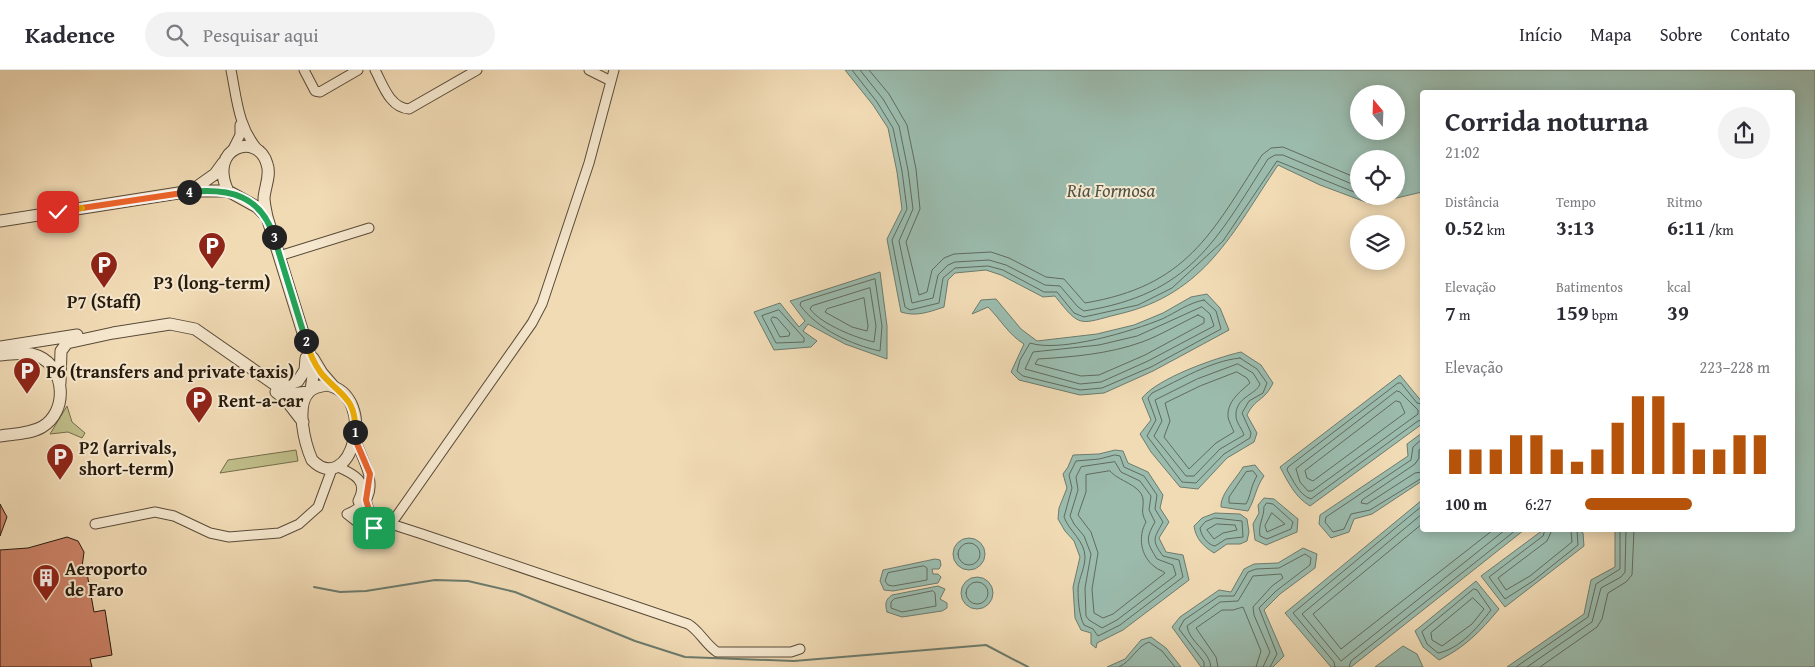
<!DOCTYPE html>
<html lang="pt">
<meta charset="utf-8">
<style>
:root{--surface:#fff;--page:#f2f2f3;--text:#2b2b33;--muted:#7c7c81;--line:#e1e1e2;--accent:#b45309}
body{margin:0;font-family:"Gentium Book Plus",serif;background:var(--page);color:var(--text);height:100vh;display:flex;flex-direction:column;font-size:19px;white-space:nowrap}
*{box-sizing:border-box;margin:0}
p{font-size:16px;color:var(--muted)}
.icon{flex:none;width:28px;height:28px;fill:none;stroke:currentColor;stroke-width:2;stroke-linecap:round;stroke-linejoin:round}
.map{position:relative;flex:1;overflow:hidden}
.panel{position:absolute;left:1420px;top:20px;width:375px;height:442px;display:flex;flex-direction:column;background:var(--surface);border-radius:5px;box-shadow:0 2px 12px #0003}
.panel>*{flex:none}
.needle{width:32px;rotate:341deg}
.buttons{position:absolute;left:1350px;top:15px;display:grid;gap:10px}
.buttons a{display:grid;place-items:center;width:55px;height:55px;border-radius:50%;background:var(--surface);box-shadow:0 2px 12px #0003;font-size:25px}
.pin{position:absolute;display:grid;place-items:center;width:42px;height:42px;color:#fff;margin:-21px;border-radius:10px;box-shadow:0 2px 8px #0006}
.km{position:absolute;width:25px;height:25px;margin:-12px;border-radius:50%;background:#222;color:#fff;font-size:14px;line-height:25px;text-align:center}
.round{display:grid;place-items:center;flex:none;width:52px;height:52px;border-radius:26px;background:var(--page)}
.headline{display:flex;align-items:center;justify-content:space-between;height:85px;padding:0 25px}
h1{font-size:28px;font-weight:700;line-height:38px}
.metrics{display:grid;grid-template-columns:repeat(3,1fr);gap:8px;height:85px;padding:5px 25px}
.metrics div{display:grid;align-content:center}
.metrics b{font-size:21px;font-weight:700}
.metrics small{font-size:14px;font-weight:400}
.metrics p{font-size:14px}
.chart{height:140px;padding:10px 25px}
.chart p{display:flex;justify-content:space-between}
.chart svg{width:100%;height:90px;margin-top:5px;stroke:var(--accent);stroke-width:6}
ul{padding:0 25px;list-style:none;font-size:16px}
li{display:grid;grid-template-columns:80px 60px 1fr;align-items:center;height:38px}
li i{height:12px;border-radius:6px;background:var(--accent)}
header{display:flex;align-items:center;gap:30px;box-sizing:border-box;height:70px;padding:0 25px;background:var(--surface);border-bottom:1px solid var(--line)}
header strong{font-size:24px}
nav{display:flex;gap:28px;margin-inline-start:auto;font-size:18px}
.search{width:350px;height:45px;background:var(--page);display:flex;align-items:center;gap:12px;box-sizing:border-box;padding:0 18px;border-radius:28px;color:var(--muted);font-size:19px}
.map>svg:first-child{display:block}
.green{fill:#c0be89;stroke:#736c4c}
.water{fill:#9bbbad;stroke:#6c7b6d;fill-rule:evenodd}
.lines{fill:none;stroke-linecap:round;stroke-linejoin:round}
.shore{stroke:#606b5e;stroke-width:1}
.stream{stroke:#6c7b6d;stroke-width:2}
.building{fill:#cd8369;stroke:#261b0e}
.minor-casing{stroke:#594b38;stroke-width:11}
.tertiary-casing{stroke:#594b38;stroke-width:13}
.minor{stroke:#f6e8cf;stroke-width:9}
.tertiary{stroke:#f6e8cf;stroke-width:11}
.split-1-casing{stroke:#fff;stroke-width:10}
.split-2-casing{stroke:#fff;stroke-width:10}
.split-3-casing{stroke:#fff;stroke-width:10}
.split-4-casing{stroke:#fff;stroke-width:10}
.split-5-casing{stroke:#fff;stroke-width:10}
.split-6-casing{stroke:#fff;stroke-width:10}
.split-1{stroke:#f0652b;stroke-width:6}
.split-2{stroke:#f5b400;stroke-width:6}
.split-3{stroke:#22a559;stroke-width:6}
.split-4{stroke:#22a559;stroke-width:6}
.split-5{stroke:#f0652b;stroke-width:6}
.split-6{stroke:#f5b400;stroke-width:6}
.labels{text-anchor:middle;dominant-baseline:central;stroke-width:4;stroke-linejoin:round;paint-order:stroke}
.poi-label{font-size:18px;font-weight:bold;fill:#261b0e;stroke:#f6e8cf;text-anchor:start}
.water-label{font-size:19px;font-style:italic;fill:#4f5346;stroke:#f6e8cf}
</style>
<header>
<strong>Kadence</strong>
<div class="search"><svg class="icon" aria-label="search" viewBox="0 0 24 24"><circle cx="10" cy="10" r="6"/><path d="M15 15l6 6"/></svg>Pesquisar aqui</div>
<nav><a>Início</a><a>Mapa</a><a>Sobre</a><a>Contato</a></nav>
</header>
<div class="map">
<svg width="1815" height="597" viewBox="0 0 1815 597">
<rect width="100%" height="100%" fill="#f1dbb5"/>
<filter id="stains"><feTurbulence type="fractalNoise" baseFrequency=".004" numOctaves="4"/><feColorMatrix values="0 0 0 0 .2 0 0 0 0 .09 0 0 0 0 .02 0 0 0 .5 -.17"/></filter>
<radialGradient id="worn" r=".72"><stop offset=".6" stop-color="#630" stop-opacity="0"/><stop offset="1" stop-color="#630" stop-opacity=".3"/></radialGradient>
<path class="green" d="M67,336L72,352L85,363L82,368L68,362L50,364Z
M296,380L298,391L220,403L228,390Z"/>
<path class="water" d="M845,0H1815V597H1507L1584,544L1591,510L1615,497V460H1792V22H1422V122L1371,134L1320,115L1278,95C1233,162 1205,224 1119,244C1079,254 1081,259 1055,226L1043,227L1001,205L986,200L955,203L948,210L944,237C929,242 916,247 901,242L887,169L902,139L897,102L888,58L873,35ZM1359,24H1396V61H1359ZM1359,89H1396V126H1359Z
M880,202L887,256V289L845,274L808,254L803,261L817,271L811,277L774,280L754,242L780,233L799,257L805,251L790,231Z
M1207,224L1220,238L1229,260L1153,301L1104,323L1080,325L1019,310L1011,302L1024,274C1009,265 1001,250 988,237L972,244L981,230L996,229L1021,259L1037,271L1097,264L1134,255L1163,243L1191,227Z
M1241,282L1261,295L1273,313C1264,332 1256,327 1247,345L1257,363L1254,372L1227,388L1198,419L1180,417L1151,382L1140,364L1151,350L1142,328C1158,308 1215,288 1241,282Z
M1400,305L1422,332V354L1310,436C1295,427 1288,412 1280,397Z
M1422,363V411L1372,444L1354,449L1349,462L1331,468L1319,454L1320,445L1408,386L1407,374Z
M1115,380L1123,381L1128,393L1148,402L1163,425L1160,438L1169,452L1159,468L1166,482L1183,485L1189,510L1123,560L1097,573L1096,578L1091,574V563L1081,560L1075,548L1073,517L1080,487L1074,471L1065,461L1058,449L1059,438L1067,418L1063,404L1068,397L1073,385L1099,384Z
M1255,395L1264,406C1256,417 1255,429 1248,441L1221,437C1220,424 1237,408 1243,397Z
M1264,428L1274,429L1298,449L1297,462L1266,475L1255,470L1253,454L1259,443L1258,435Z
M1422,430V460H1524L1351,597H1331L1285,543Z
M1215,443L1240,444L1247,449L1249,462L1247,471L1240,474H1227L1214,483C1203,476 1196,469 1194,456L1202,448Z
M1543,460H1579L1583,463L1584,476L1505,537L1481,506Z
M953 484a16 16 0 1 1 32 0a16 16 0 1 1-32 0Z
M1303,478L1317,484L1315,498L1280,524L1264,540L1284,586L1273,597H1201L1172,557L1180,547L1219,520L1231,522L1244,499L1254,494L1278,493Z
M935,489L940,490L941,495L939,499H932L933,504H938L941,507L938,513L893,521L884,520L880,511L883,500Z
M961 523a16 16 0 1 1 32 0a16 16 0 1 1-32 0Z
M1476,511L1499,539C1481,561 1464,578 1439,590L1423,577L1415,561Z
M938,516L945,519L940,529L947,533V538L942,541L902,547L887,542C885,534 885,530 892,525Z
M1151,567L1166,578L1181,597H1107L1125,589L1141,570Z
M1403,576L1417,584L1423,597H1375Z"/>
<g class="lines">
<path class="shore" d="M852,0L877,32L893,58L902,101L907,139L892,170L905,237L910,240L939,233L943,208L955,198L988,196L1003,200L1044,222H1057L1074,243L1084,247L1138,235L1172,218L1223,171L1277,91L1359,124
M860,0L883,29L899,56L908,100L913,139L899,171L912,233L933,228L938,205L948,195L955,192L989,190L1006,195L1045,215L1060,216L1078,237L1084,241C1190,224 1215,172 1268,89L1275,85H1283L1359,117
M869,0L889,24L907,55L916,99L920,139L906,172L919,225L927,222L932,200L944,188L954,184L991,182L1009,188L1046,207L1064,209L1085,233C1187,216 1211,164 1262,85L1271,78L1283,77L1359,109
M875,209L882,256L880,281C852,275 817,259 800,235L801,232Z
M870,218L876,256L874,272C856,268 821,254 810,239L812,236Z
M864,228L868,256L867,261L852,257L825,242L827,239Z
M1204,230L1216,241L1221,259L1151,297L1102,318L1080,320L1023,306L1017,301L1020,290L1030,273C1060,283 1133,261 1162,249C1177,242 1188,233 1204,230Z
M1202,237L1210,244L1214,256L1148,291L1101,312L1080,314L1025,299L1033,282L1099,275L1137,266Z
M779,240L804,268V272L776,273L762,246Z
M1198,245L1204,248V253L1145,285L1099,305L1081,306L1035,294L1038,289C1072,287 1109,284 1142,272C1161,265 1179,254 1198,245Z
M773,247L777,248L790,263L789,266L780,267L771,250Z
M1240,288L1257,299L1267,313L1263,323L1249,331L1242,343L1251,363L1250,368L1224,384L1196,413L1182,412L1147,366L1156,350L1148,328L1152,323C1180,310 1210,291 1240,288Z
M1238,294L1253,303L1260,314C1256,325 1235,327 1236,346C1236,352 1242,359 1244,365L1220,379L1194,406H1186L1154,366L1162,351L1155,330L1197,309Z
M1237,302L1247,308L1250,313C1240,322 1227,331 1228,347C1229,352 1232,357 1234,362L1216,373L1189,399L1164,367L1170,351L1165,333L1200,316Z
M1397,321L1400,322L1418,340V344L1312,421H1308L1300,412L1296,399Z
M1396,331L1400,332L1405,343L1313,411L1307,408L1305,401Z
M1422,334L1417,333L1401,313H1398L1288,397L1287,400C1293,410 1299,425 1311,429L1418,351L1422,350
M1422,369L1413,377L1411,390L1326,447L1325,452L1333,462L1344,459L1351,444L1370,440L1422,408
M1422,377L1419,380V388L1415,394L1362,430L1361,433L1367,434L1415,403L1422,402
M1115,385L1120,386L1124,397L1144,406L1157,425L1155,439L1163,452C1154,468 1151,470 1163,486L1179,490L1183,507L1120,555L1098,566L1093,559L1084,555C1079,546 1078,529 1078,518C1079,508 1085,498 1085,487C1085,471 1069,461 1064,447L1072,418L1069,405L1076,391L1099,389Z
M1115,392L1121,402L1140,411L1151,426L1149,440L1155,452C1145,469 1147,473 1157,489L1173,495L1176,505L1117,550L1102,558L1089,550L1086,546L1085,518L1091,484L1084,466L1074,454L1070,446L1078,420L1076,407L1081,397Z
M1110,401C1118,411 1141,415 1143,429C1144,439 1140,441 1146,452C1138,466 1140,486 1155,497C1158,500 1162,500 1165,503L1113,544L1103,548L1094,543L1092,519L1098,483L1091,462L1078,445L1086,422V405Z
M1253,401L1257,406C1251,415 1251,425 1246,434L1229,433V427L1246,402Z
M1267,433L1273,434L1293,452L1291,459L1267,469L1260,466C1258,454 1264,448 1264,437Z
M1272,443L1285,454L1267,462L1265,456Z
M1422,444L1302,544L1341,591L1505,460
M1215,448L1242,451L1243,467L1226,469L1215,476C1208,475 1201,466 1200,458L1205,452Z
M1217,454L1235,455L1237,460L1223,463L1214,469L1207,460Z
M1422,454L1313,544L1341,579L1493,460
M1545,460L1543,466L1489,507L1505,529L1533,511L1578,475L1577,460
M1552,460L1547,471L1498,508L1506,520L1530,506L1572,472L1571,460
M958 484a11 11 0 1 1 22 0a11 11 0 1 1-22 0Z
M924,496L927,498V510L893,516L888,515L885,511L888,503Z
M966 523a11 11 0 1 1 22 0a11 11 0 1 1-22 0Z
M1474,519L1477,520L1491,540C1478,557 1460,579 1438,583L1427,574L1422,562Z
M933,521L935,523L936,536L902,542L891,538V532L894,529Z
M1473,528L1484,539L1472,554L1442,576L1432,570L1431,563Z
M1119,597C1132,591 1137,576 1149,572L1162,581L1175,597
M1204,597V592L1179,559L1184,550L1219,526H1234L1248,502L1256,499L1279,498L1305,484L1311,488L1310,495L1276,521L1259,538L1277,584L1270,597
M1211,597C1210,581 1189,572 1187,556L1220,532L1238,531L1253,506L1281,504L1283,508L1272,516L1253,537L1254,545L1270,582L1263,597
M1218,597L1216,587L1196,558L1222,540H1233L1243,537L1261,581L1256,597
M1335,597L1334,592L1293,543L1422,436
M1349,597L1351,591L1516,460
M1516,597L1588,547L1596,514L1620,499V460
M1527,597L1592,552L1601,518L1621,507L1625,502L1626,460
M1540,597L1597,557L1602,549L1608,523L1626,512L1632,505L1634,460"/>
<path class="stream" d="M314,517L340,522L366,521L435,510L468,511L515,522L635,571L685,587L794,591L986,575L1028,597"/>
</g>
<path class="building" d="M0,434L7,447L0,466Z
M67,467L78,471L84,482L82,497L87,503L94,542L105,540L112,585L90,589L92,597H0V480L28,478Z"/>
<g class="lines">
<defs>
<path id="minor" d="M231,0C237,30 238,57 259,81
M304,0L315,21L320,22L358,0
M375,0C383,15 390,38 409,39L477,0
M589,0L611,11
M233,79L240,65V55
M279,186L369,158
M355,369C365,396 387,428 347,444L366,459L381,453
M338,397C354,404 369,411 358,431L362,442L370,452L391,454L422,464L688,554C699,560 705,574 717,582H791L800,579
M366,430L369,440L381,453
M95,454L155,442L174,446L210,463L229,467L279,463L299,454L318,437L332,399
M391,454L532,253L542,234L589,93L614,0"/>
<path id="tertiary" d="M191,121L215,104L223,93
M267,147L257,137L228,121C207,77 258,61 267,94C271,105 265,116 264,128C264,134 266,141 267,147L309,282L313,306L311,320
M0,151L191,121H228
M0,277L77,265
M0,285C12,284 27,281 38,286C66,298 68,342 42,357C30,364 13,364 0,366
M313,288L322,303L334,317
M273,312L286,315L298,311L305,300L306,288
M60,313L61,281L67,273L113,263L170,254L195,259L284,321L290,324L309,322
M327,315C380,326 350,429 312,390C305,374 295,336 309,322C313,317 321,316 327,315Z
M276,322L286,330L303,352"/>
</defs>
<use href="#minor" class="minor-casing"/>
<use href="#tertiary" class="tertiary-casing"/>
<use href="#minor" class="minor"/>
<use href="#tertiary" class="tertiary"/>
</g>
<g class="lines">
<defs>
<path id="split-1" d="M355,362V369L370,404L366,430L369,440L381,453L374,458"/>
<path id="split-2" d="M306,271C309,282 314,293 321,303C339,325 357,327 355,362"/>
<path id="split-3" d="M274,167L306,271"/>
<path id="split-4" d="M189,122C229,118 261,125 274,167"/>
<path id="split-5" d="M82,138L189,122"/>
<path id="split-6" d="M58,142L82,138"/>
</defs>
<use href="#split-1" class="split-1-casing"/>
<use href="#split-2" class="split-2-casing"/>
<use href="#split-3" class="split-3-casing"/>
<use href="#split-4" class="split-4-casing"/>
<use href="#split-5" class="split-5-casing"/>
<use href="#split-6" class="split-6-casing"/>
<use href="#split-1" class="split-1"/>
<use href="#split-2" class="split-2"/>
<use href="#split-3" class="split-3"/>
<use href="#split-4" class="split-4"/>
<use href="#split-5" class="split-5"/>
<use href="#split-6" class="split-6"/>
</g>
<defs>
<symbol id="parking-pin" viewBox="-11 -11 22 30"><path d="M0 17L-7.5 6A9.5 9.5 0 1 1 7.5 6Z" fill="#8f2418" stroke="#f6e8cf"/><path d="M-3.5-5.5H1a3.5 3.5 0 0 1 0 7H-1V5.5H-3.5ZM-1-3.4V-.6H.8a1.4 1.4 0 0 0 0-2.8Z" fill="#fff"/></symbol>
<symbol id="building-pin" viewBox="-11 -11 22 30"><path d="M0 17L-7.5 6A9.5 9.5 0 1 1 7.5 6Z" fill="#8f2418" stroke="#f6e8cf"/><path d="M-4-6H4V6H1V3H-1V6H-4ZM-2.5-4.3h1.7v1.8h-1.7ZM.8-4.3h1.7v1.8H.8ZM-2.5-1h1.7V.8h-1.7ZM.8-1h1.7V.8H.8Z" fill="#fff"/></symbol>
</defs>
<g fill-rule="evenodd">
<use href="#parking-pin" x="196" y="160" width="32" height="43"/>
<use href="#parking-pin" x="88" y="179" width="32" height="43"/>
<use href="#parking-pin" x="11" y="285" width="32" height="43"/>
<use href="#parking-pin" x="183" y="314" width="32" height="43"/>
<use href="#parking-pin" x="44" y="371" width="32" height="43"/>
<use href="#building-pin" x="30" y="492" width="32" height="43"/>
</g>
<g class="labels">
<g class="poi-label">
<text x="212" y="212" text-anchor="middle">P3 (long-term)</text>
<text x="104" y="231" text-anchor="middle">P7 (Staff)</text>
<text x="46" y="301">P6 (transfers and private taxis)</text>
<text x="218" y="330">Rent-a-car</text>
<text x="79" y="377">P2 (arrivals,<tspan x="79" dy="21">short-term)</tspan></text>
<text x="65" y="498">Aeroporto<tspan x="65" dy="21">de Faro</tspan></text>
</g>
<g class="water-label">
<text x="1111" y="120">Ria Formosa</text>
</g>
</g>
<rect width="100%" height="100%" filter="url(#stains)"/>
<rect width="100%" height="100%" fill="url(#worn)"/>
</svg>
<div class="buttons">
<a><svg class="needle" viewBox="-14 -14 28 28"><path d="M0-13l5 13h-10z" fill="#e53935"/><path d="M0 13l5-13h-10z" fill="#7c7c81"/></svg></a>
<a><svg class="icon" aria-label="locate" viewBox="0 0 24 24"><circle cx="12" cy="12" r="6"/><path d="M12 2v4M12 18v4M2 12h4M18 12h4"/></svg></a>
<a><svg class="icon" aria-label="layers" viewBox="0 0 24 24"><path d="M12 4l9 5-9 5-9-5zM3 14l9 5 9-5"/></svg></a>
</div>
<div class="pin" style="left:374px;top:458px;background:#1e9e55"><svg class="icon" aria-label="arrive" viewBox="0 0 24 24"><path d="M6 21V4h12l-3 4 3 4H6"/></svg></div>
<div class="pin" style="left:58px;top:142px;background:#d93025"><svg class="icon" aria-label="check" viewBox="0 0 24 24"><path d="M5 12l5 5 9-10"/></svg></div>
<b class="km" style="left:355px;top:362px">1</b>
<b class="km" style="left:306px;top:271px">2</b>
<b class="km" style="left:274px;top:167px">3</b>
<b class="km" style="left:189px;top:122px">4</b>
<section class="panel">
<div class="headline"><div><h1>Corrida noturna</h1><p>21:02</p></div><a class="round"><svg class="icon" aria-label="share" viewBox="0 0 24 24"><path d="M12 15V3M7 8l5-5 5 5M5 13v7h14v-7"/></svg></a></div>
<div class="metrics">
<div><p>Distância</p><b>0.52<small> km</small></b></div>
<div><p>Tempo</p><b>3:13</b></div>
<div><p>Ritmo</p><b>6:11<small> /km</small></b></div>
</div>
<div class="metrics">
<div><p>Elevação</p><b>7<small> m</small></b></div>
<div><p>Batimentos</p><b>159<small> bpm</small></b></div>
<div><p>kcal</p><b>39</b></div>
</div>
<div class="chart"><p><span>Elevação</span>223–228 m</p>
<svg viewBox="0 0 160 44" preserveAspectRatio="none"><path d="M5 44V32M15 44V32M25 44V32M35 44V25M45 44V25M55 44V32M65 44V38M75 44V32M85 44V19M95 44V6M105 44V6M115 44V19M125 44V32M135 44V32M145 44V25M155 44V25"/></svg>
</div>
<ul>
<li><b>100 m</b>6:27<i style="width:58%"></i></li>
</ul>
</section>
</div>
